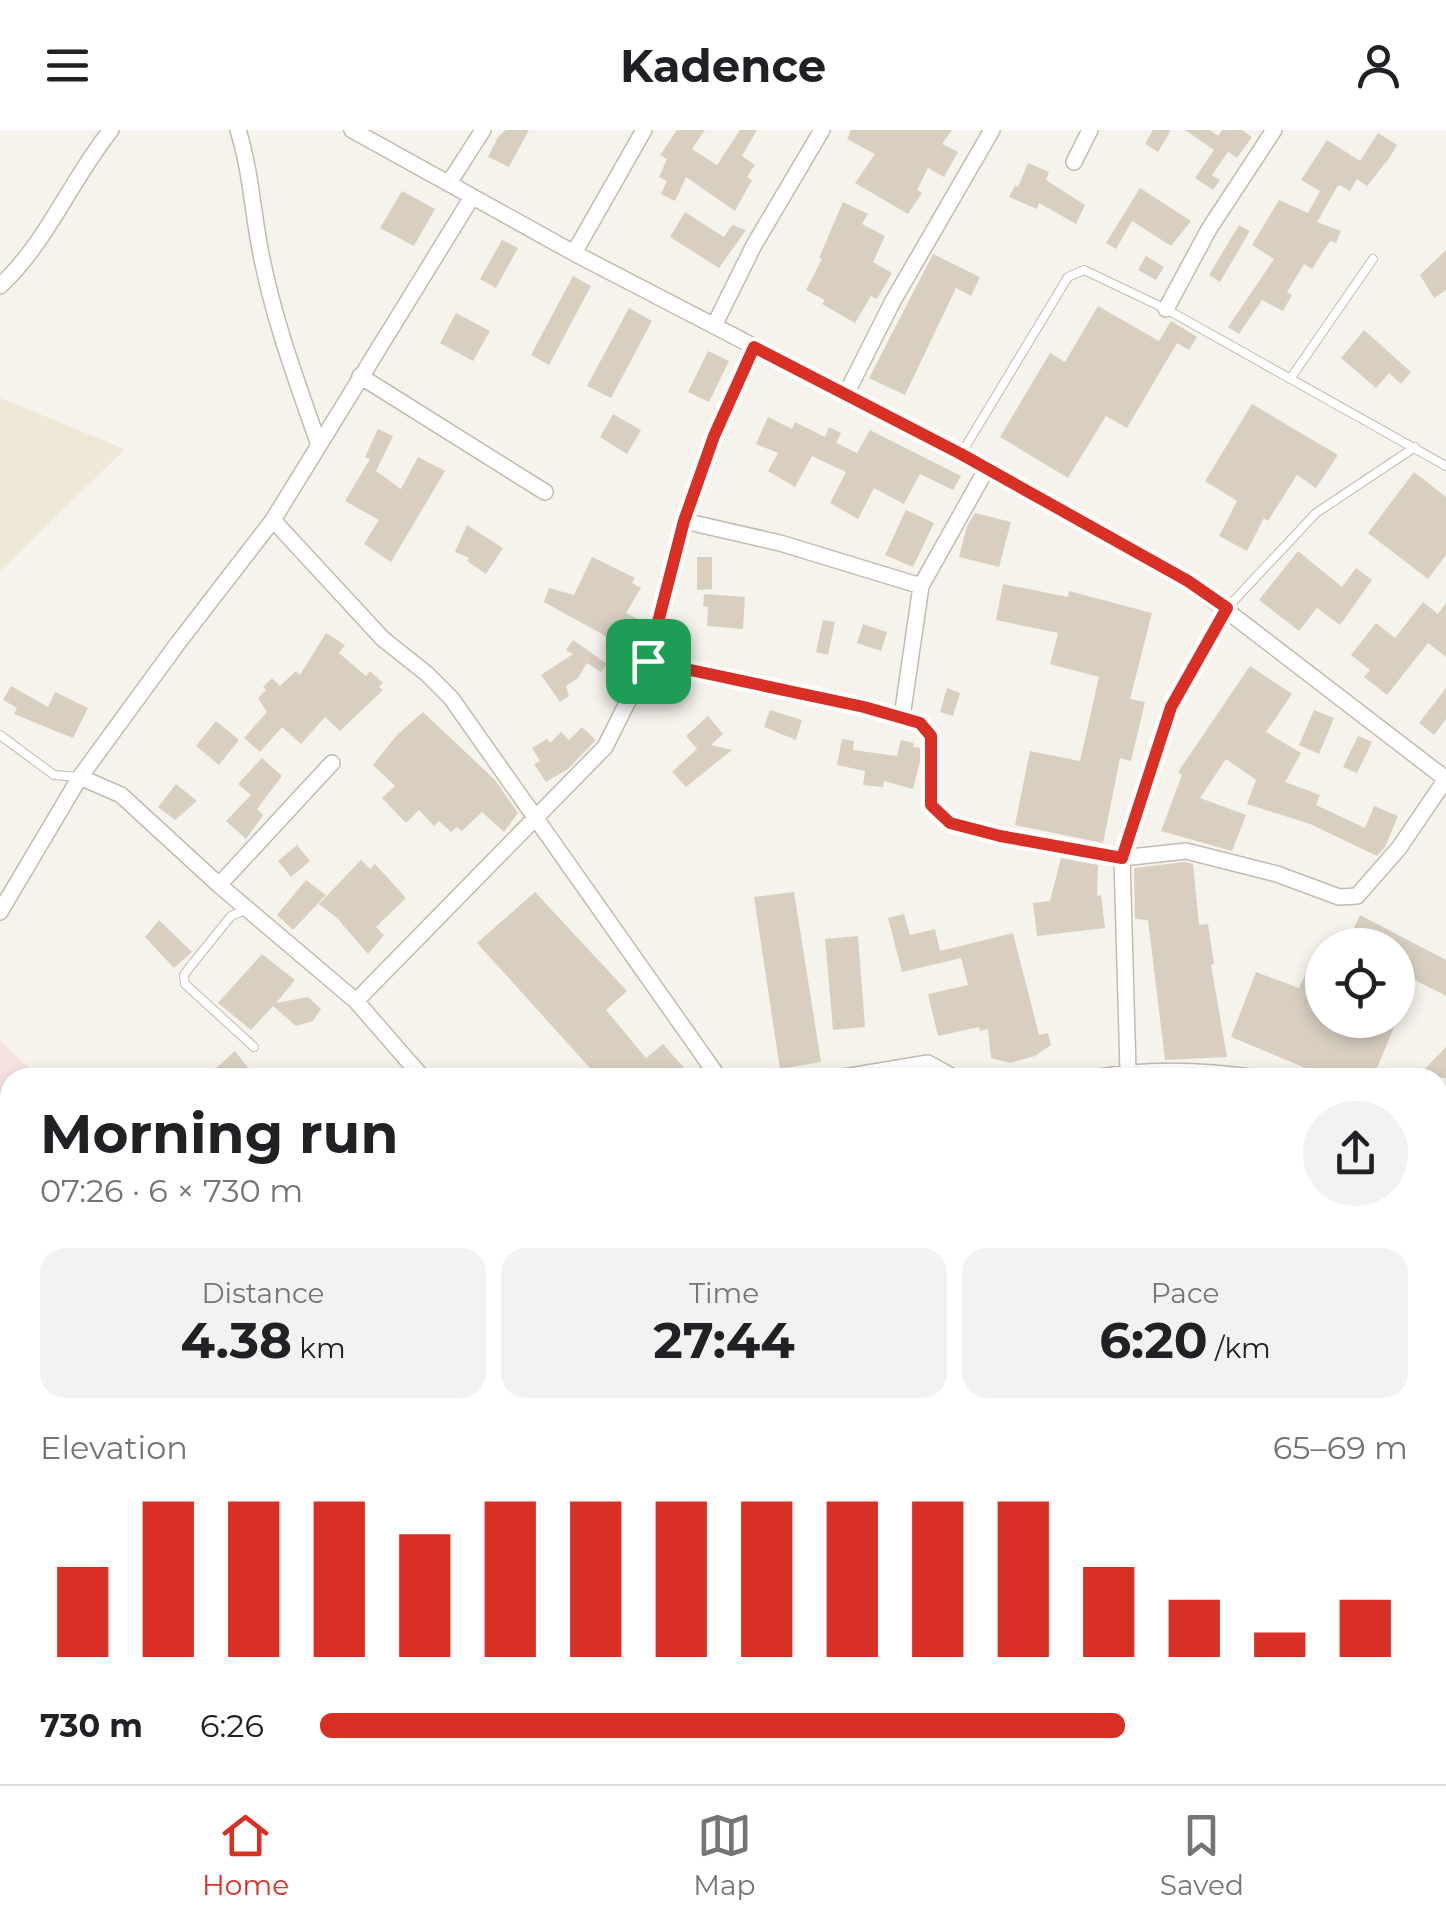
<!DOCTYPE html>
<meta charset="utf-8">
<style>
:root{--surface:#fff;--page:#f2f2f2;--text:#202124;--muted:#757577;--line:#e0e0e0;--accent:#d93025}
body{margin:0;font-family:Montserrat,sans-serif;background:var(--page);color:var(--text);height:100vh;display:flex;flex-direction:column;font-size:38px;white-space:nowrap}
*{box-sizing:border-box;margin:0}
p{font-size:32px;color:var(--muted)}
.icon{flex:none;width:55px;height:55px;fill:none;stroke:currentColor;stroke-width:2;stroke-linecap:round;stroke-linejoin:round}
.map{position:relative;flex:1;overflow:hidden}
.sheet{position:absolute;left:0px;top:938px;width:1448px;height:718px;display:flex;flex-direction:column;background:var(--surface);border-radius:30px 30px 0 0;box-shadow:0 5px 15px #0003}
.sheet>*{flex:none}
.buttons{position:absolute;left:1305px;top:798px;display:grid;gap:20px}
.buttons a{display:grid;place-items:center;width:110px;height:110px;border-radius:50%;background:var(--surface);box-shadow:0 5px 15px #0003;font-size:50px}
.pin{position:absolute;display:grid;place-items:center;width:85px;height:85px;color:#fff;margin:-42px;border-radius:20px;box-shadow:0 5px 15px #0006}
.round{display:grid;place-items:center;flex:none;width:105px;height:105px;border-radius:52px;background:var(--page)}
.head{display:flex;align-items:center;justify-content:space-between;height:170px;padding:0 40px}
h1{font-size:55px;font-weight:700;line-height:75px}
.stats{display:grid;grid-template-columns:repeat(3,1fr);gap:15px;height:170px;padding:10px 40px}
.stats div{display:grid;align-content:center;border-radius:25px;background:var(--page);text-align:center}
.stats b{font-size:50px;font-weight:700}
.stats small{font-size:28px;font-weight:400}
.stats p{font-size:28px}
.chart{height:280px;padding:20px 40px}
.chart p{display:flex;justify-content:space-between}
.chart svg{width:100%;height:180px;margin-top:10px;stroke:var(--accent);stroke-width:6}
ul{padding:0 40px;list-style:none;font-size:32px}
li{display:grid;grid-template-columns:160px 120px 1fr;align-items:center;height:75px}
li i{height:25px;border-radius:12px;background:var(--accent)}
header{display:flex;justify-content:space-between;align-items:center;height:130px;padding:0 40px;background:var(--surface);font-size:45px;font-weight:700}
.menu{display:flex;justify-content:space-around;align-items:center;height:140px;border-top:2px solid var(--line);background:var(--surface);font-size:28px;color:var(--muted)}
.menu a{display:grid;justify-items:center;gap:5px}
.menu .current{color:var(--accent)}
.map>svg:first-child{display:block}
.education{fill:#efe8d6}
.medical{fill:#f6e3e0}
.grass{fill:url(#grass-dots)}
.building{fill:#d8cfc1}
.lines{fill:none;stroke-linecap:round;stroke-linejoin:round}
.service-casing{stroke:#c2bbae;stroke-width:10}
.minor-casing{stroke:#c2bbae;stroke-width:18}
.tertiary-casing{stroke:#c2bbae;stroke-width:22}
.service{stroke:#fff;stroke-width:8}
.minor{stroke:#fff;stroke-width:15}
.tertiary{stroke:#fff;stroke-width:20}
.route-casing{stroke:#fff;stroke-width:20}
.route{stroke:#d93025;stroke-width:12}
</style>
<header><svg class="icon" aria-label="menu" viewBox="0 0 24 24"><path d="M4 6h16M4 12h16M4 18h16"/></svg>Kadence<svg class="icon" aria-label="person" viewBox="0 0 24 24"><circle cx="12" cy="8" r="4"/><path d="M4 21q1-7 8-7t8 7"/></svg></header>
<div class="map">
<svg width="1446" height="1654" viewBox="0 0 1446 1654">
<defs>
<pattern id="grass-dots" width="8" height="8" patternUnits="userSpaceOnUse" patternTransform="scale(2.5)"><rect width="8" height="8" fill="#d2eab5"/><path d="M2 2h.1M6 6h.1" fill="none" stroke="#b6ca9c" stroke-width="1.8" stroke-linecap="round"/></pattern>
</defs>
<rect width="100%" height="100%" fill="#f6f3ec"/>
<path class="education" d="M0,268L125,319L0,441Z"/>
<path class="medical" d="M0,911L39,947L10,948V1645H153L147,1654H0Z"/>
<path class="grass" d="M1438,1070L1446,1075V1145L1438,1157Z"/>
<path class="building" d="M506,0H529L509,37L488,27L498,7Z
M677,0H705L692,19L717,35L740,0H757L742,26L755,35L747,47L752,50L735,81L686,47L675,71L661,64L667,51L659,47L667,29L660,25Z
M851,0H952L942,14L958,22L944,47L928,38L917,60L922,63L908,84L855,53L875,24L847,9Z
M1153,0H1171L1158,22L1145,14Z
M1185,0H1210L1218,6L1222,0H1242L1252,7L1237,28L1228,22L1212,45L1220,50L1213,60L1195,48L1214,20Z
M1378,3L1397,15L1390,27L1367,56L1357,49L1350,61L1340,55L1337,57L1317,92L1341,101L1336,113L1330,111L1312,139L1304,134L1287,162L1292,165L1283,181L1262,170L1239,204L1228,197L1274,129L1252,115L1279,70L1308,83L1320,61L1301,50L1327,10L1360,31Z
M1028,33L1049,42L1046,50L1085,75L1076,94L1039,73L1037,79L1009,67L1015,55L1018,57Z
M1140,58L1191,91L1171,116L1132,91L1116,119L1106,113Z
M402,61L435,79L414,116L380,98Z
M843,72L868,84L862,94L885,106L873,132L892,143L877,169L871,166L855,193L822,174L825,170L806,160L822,129L819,128Z
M685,82L724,107L732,95L746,100L719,138L670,107Z
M1239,95L1250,101L1220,152L1209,145Z
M502,110L518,118L496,158L480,149Z
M1446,120V160L1434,168L1420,145Z
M933,124L980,147L971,166L956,158L905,265L869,248Z
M1146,126L1164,137L1156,150L1138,140Z
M573,146L591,156L549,235L531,225Z
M1098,176L1159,211L1171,191L1197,207L1189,220L1177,213L1127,298L1106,286L1068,348L1000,307L1050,223L1065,232Z
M629,178L652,191L611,268L587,256Z
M456,183L490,201L473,231L440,213Z
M1364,200L1411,242L1401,254L1389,243L1376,258L1341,228Z
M708,221L729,231L709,272L688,262Z
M1252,274L1338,325L1316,358L1297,345L1268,391L1264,388L1247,421L1219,406L1237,371L1205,351Z
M613,284L641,300L627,324L600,307Z
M768,287L792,299L795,292L825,307L829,297L841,303L836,313L857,323L870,300L961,346L953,360L920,344L904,374L874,358L858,389L830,373L846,342L812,326L795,357L768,341L778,323L756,314Z
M378,299L393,306L376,341L401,359L418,327L445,341L391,432L364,414L379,390L345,371L370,329L365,327Z
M1414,342L1446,367V425L1428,449L1368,403Z
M906,380L934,393L913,437L885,425Z
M975,383L1011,392L999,437L959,427L967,396Z
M467,395L503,418L486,444L467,431L469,428L455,422Z
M1298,421L1342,457L1356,438L1372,450L1340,495L1317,478L1299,501L1259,470Z
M592,427L635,448L632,453L641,458L626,483L646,493L636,523L544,472L549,458L574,465Z
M697,427H712V459L697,460Z
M1003,454L1068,467L1069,461L1152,483L1130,569L1145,572L1131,631L1120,628L1103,713L1015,695L1030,621L1080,631L1099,547L1050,534L1058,503L996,490Z
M704,464L745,467L743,499L707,496L708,477L703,476Z
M1423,472L1438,484L1446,473V527L1428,513L1387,565L1364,547L1370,540L1351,525L1376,493L1395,508Z
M823,490L835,492L828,525L816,522Z
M863,494L887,502L881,521L857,513Z
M326,503L345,515L339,523L366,546L370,541L383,553L379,557L383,560L340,601L325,587L301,614L282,597L260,622L244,608L267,582L258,568L266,560L263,557L272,548L280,556L296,541L300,545Z
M573,510L607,534L601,542L587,533L578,548L566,556L569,566L560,572L541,545L573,524L566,520Z
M1250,536L1292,564L1266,602L1301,623L1285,652L1320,665L1316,675L1365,698L1374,676L1398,686L1385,717L1377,726L1310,694L1247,674L1256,650L1226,629L1200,668L1246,685L1232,721L1161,701L1182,645L1178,642Z
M11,556L48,577L55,562L88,578L73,608L14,584L17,578L3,570Z
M947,558L960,563L953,586L940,582Z
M1446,558V589L1434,605L1419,593Z
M770,580L802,590L796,610L764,597Z
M1314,580L1334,588L1319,624L1299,615Z
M423,582L495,650L518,683L504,702L482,682L462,701L457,697L451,702L439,691L434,696L419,680L406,693L382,668L395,656L373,635L397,605Z
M708,586L723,604L711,615L732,620L686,657L672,642L697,619L686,606Z
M216,591L239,610L219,635L196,616Z
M582,597L596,610L568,639L546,652L534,634L540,631L532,618L547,609L550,613L561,602L569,610Z
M1358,606L1372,612L1357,643L1343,637Z
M842,609L854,611L853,620L897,626L901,610L914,613L913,617L920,618V631L913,659L884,651L883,657L863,655L865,641L837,635Z
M262,628L282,646L257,679L263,685L246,709L226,691L251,665L238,654Z
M176,654L197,671L175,690L158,677Z
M297,715L310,731L291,747L278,731Z
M1061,728L1098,735L1097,766L1101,765L1105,798L1037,806L1033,773L1050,771Z
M361,730L370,739L375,734L406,768L376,797L384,805L368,824L337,788L319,774Z
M1185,732L1193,734L1199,795L1208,794L1214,834L1211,835L1227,927L1165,930L1148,790L1135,789L1134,738Z
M306,750L326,765L293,800L277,785Z
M535,762L627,861L606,880L646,928L663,914L693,948H599L477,813Z
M794,762L821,932L780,939L754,767Z
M904,784L910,805L935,799L940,821L1013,803L1039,905L1048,903L1051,915L1035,926L1010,933L991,928L988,899L980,901L979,897L938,906L928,864L968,855L961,828L902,842L888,788Z
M1360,785L1446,830V866L1415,850L1398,885V815H1346Z
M159,790L192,822L174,838L145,807Z
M858,806L865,897L833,900L825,809Z
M262,824L295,850L276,873L308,867L321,879L313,891L296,896L273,876L251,900L218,873Z
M1256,842L1299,858L1305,845L1322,852V890H1397L1373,948H1361L1342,940L1339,948H1330L1231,907Z
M1446,917V948H1416Z
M235,921L256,948H205Z"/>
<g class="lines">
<defs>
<path id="service" d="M1290,249L1373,129
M961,324L1068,147L1084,140L1166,179L1446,336
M1227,478L1316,383L1415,317
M0,605L54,645L80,647
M248,779L231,786L189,838L184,845L185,854L254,917"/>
<path id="minor" d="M238,0C250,38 252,75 259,113C271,182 295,247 318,312
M352,0L574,123L961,324L1188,451L1446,649
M1074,32L1090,0
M449,53L483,0
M574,123L644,0
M0,156C48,111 70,51 111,0
M1166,179L1209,99L1274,0
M714,196L754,115L822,0
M360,246L545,362
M846,264L893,171L992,0
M273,390L383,509L427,544L451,568L719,948
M684,391L780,413L921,456L902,587
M921,456L987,338
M648,531L864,577L920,593L931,606V675L950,693L1000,706L1122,728L1186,721L1277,744L1339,767L1357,766L1399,718L1446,649
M80,647L121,665L219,755L356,871
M219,755L332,633
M0,782L80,647L178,513L273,390L472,67
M1128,941L1122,728L1171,577L1227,478
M423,948L356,871L605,617L648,531L684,391L715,306L754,217
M838,948L928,933L955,948
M1093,948C1147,938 1204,940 1258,948
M1438,1040L1446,1048
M1438,1235L1446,1242
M1438,1465L1446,1454
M750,1645L765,1654
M917,1645L928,1654
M156,1654L161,1645
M596,1654L602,1645
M835,1654L842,1645
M1295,1654L1301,1645"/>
<path id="tertiary" d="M1438,1189L1446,1177
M1076,1654L1083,1645"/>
</defs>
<use href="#service" class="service-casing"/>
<use href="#minor" class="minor-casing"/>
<use href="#tertiary" class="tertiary-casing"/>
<use href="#service" class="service"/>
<use href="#minor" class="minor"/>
<use href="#tertiary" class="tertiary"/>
</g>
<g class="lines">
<defs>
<path id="route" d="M754,217L961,324L1188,451L1227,478L1171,577L1122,728L1000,706L950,693L931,675V606L920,593L864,577L648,531L684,391L714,306Z"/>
</defs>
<use href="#route" class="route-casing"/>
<use href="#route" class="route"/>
</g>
</svg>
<div class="buttons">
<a><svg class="icon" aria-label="locate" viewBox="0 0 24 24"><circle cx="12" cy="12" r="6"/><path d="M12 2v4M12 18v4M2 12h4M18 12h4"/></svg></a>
</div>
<div class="pin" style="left:648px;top:531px;background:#1e9e55"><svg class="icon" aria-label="arrive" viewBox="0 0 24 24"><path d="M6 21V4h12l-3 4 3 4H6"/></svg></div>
<section class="sheet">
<div class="head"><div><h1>Morning run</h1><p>07:26 · 6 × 730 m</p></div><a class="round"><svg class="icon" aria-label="share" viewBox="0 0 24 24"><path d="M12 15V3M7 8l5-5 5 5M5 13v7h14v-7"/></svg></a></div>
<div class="stats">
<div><p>Distance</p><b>4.38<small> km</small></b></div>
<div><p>Time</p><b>27:44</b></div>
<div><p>Pace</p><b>6:20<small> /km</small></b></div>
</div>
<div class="chart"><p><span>Elevation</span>65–69 m</p>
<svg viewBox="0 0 160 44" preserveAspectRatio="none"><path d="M5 44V22M15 44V6M25 44V6M35 44V6M45 44V14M55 44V6M65 44V6M75 44V6M85 44V6M95 44V6M105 44V6M115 44V6M125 44V22M135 44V30M145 44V38M155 44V30"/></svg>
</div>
<ul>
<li><b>730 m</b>6:26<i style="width:74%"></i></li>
</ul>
</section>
</div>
<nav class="menu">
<a class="current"><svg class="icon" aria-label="home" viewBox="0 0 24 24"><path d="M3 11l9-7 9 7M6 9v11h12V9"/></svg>Home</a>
<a><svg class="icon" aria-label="map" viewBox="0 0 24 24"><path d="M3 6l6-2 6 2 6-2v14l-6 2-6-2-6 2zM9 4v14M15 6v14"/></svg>Map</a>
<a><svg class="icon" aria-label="saved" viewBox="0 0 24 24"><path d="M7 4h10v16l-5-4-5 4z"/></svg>Saved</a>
</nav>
